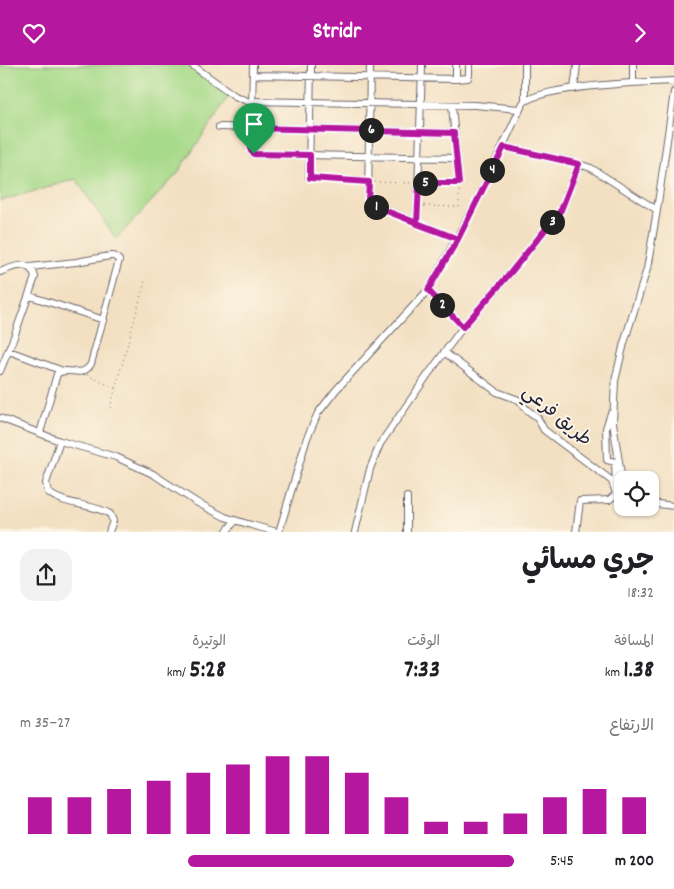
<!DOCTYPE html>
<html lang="ar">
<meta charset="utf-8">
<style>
:root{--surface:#fff;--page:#f2f2f2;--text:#202124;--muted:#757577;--accent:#b5179e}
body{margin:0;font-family:Dekko,"Playpen Sans Arabic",sans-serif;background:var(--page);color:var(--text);direction:rtl;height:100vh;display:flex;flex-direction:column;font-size:19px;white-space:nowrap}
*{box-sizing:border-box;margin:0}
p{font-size:16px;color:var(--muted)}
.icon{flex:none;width:28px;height:28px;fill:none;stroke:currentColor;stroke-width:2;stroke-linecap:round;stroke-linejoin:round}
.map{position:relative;height:467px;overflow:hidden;direction:ltr}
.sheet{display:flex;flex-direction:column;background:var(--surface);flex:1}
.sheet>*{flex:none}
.fabs{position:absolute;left:614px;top:406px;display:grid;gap:10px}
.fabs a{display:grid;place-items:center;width:45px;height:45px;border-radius:10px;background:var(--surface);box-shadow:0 1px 4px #0004;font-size:25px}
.pin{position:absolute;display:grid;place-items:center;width:42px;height:42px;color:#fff;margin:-51px -21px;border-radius:50% 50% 50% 0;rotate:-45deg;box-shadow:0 0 5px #0007}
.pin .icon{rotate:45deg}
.km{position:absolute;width:25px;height:25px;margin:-12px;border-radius:50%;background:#222;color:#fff;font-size:14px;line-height:25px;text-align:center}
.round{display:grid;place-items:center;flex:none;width:52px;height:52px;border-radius:15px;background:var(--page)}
.headline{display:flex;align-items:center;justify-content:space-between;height:85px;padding:0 20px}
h1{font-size:28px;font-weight:700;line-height:38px}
.metrics{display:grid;grid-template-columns:repeat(3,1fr);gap:8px;height:85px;padding:5px 20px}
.metrics div{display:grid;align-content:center}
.metrics b{font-size:25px;font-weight:700}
.metrics small{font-size:14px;font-weight:400}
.metrics p{font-size:14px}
.chart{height:140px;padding:10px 20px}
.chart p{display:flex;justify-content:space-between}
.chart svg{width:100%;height:90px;margin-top:5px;stroke:var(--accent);stroke-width:6}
ul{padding:0 20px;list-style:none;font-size:16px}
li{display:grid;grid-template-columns:80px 60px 1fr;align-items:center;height:38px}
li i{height:12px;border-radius:6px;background:var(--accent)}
header{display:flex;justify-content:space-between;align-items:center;height:65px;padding:0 20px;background:var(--accent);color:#fff;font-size:22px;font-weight:700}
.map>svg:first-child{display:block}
.green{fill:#a7da8a;stroke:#647e62}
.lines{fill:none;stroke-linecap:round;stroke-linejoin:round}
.minor-casing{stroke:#6b646a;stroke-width:8}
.path{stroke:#6b646a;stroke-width:1;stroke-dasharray:1 4;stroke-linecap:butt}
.minor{stroke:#fff;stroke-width:6}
.route-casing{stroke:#fff;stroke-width:10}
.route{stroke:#b5179e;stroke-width:6}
.labels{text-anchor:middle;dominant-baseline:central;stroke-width:4;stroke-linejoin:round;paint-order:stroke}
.street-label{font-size:19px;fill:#22223b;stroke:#fcf5e5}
</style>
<header><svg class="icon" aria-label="forward" viewBox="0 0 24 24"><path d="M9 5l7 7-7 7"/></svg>Stridr<svg class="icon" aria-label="heart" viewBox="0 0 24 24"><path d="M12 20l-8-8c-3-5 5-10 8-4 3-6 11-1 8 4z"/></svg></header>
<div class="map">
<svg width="674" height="467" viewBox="0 0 674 467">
<rect width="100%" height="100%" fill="#fcf5e5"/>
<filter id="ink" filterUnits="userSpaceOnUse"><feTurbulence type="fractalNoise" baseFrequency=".02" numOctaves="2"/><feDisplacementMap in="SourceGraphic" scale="10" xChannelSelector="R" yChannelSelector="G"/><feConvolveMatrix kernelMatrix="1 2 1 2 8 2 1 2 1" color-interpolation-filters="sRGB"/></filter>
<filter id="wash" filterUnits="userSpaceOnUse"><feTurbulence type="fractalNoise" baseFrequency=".0096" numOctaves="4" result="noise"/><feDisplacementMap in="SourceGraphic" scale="20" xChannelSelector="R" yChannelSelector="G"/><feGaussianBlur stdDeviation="1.12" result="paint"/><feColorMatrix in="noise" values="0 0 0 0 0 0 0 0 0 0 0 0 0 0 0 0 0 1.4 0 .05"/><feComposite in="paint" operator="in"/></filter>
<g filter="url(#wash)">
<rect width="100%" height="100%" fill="#f3e0c2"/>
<path class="green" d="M0,0H191L231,28L177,109L116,174L76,114L0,136Z"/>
</g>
<g filter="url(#ink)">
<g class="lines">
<defs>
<path id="minor" d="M192,0L235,31L247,36L475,40L519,44
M253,0L251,86L253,89L457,93
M370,0L368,137L373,140L458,174
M456,0V14
M253,10L456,14L468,13L469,10V0
M633,18V0
M574,24L577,0
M525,36V0
M452,40L459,118
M219,62L454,68
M503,82L572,97L591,103L657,145L674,27
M309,112L311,0
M417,159L422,0
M30,202L76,197L110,191H114L119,195L91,299C81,315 69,300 57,309L40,368
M0,207C12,202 31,194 35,212L14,272L0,306
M428,225L463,262
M30,231L104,255
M9,286L63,306
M444,287L497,327L519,335L527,345L537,352L544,365L612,416L616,429
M611,348L606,363L607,395L615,397L616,421
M0,353L60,376L116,392L153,409L196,437L225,452L251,460L277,467
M60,376L46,418L48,427C64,441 92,438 110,449L113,456L109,467
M622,416L613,358L615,316L624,278L647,204L657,145
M407,432V467
M650,438L674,441
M226,467L235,456
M279,467L307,373L318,348L336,325L428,225L476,138L523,38C541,21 645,17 674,16
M355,467L370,404L380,379L427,311L463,262L512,206L561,145L579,99
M576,467L580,436L609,435L616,429L622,431"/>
</defs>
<use href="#minor" class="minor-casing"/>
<path class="path" d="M315,114L363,117
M374,117L413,118
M424,118H453
M424,141L459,142V124
M87,310L115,323
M110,343L145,216"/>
<use href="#minor" class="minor"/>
</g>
</g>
<g class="lines" filter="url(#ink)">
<defs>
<path id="route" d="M254,89L310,90V113L369,117L368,135L371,140L458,174L428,225L463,262L512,206L561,145L579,99L504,82L458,174L417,159L419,118H459L454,68L252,63L251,86L254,89"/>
</defs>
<use href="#route" class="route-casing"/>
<use href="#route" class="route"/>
</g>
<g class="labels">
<g class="street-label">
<text transform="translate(556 352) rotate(40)">طريق فرعي</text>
</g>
</g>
</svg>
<div class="fabs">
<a><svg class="icon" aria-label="locate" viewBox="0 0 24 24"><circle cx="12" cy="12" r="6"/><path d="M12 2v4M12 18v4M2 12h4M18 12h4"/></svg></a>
</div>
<div class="pin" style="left:254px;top:89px;background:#1e9e55"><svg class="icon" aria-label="arrive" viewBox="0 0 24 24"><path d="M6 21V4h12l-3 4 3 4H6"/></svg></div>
<b class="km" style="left:376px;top:142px">1</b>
<b class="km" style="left:442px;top:240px">2</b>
<b class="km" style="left:552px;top:157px">3</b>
<b class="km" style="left:492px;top:105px">4</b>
<b class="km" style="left:425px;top:118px">5</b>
<b class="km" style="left:371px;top:65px">6</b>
</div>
<section class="sheet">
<div class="headline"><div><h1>جري مسائي</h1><p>18:32</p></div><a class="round"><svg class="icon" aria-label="share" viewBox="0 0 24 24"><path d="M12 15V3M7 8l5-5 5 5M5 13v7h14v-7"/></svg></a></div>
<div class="metrics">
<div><p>المسافة</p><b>1.38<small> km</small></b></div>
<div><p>الوقت</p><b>7:33</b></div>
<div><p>الوتيرة</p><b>5:28<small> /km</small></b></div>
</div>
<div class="chart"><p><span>الارتفاع</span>27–35 m</p>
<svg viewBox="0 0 160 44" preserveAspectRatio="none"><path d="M5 44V26M15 44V26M25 44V22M35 44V18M45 44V14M55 44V10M65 44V6M75 44V6M85 44V14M95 44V26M105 44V38M115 44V38M125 44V34M135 44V26M145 44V22M155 44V26"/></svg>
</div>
<ul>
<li><b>200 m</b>5:45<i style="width:66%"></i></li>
</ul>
</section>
